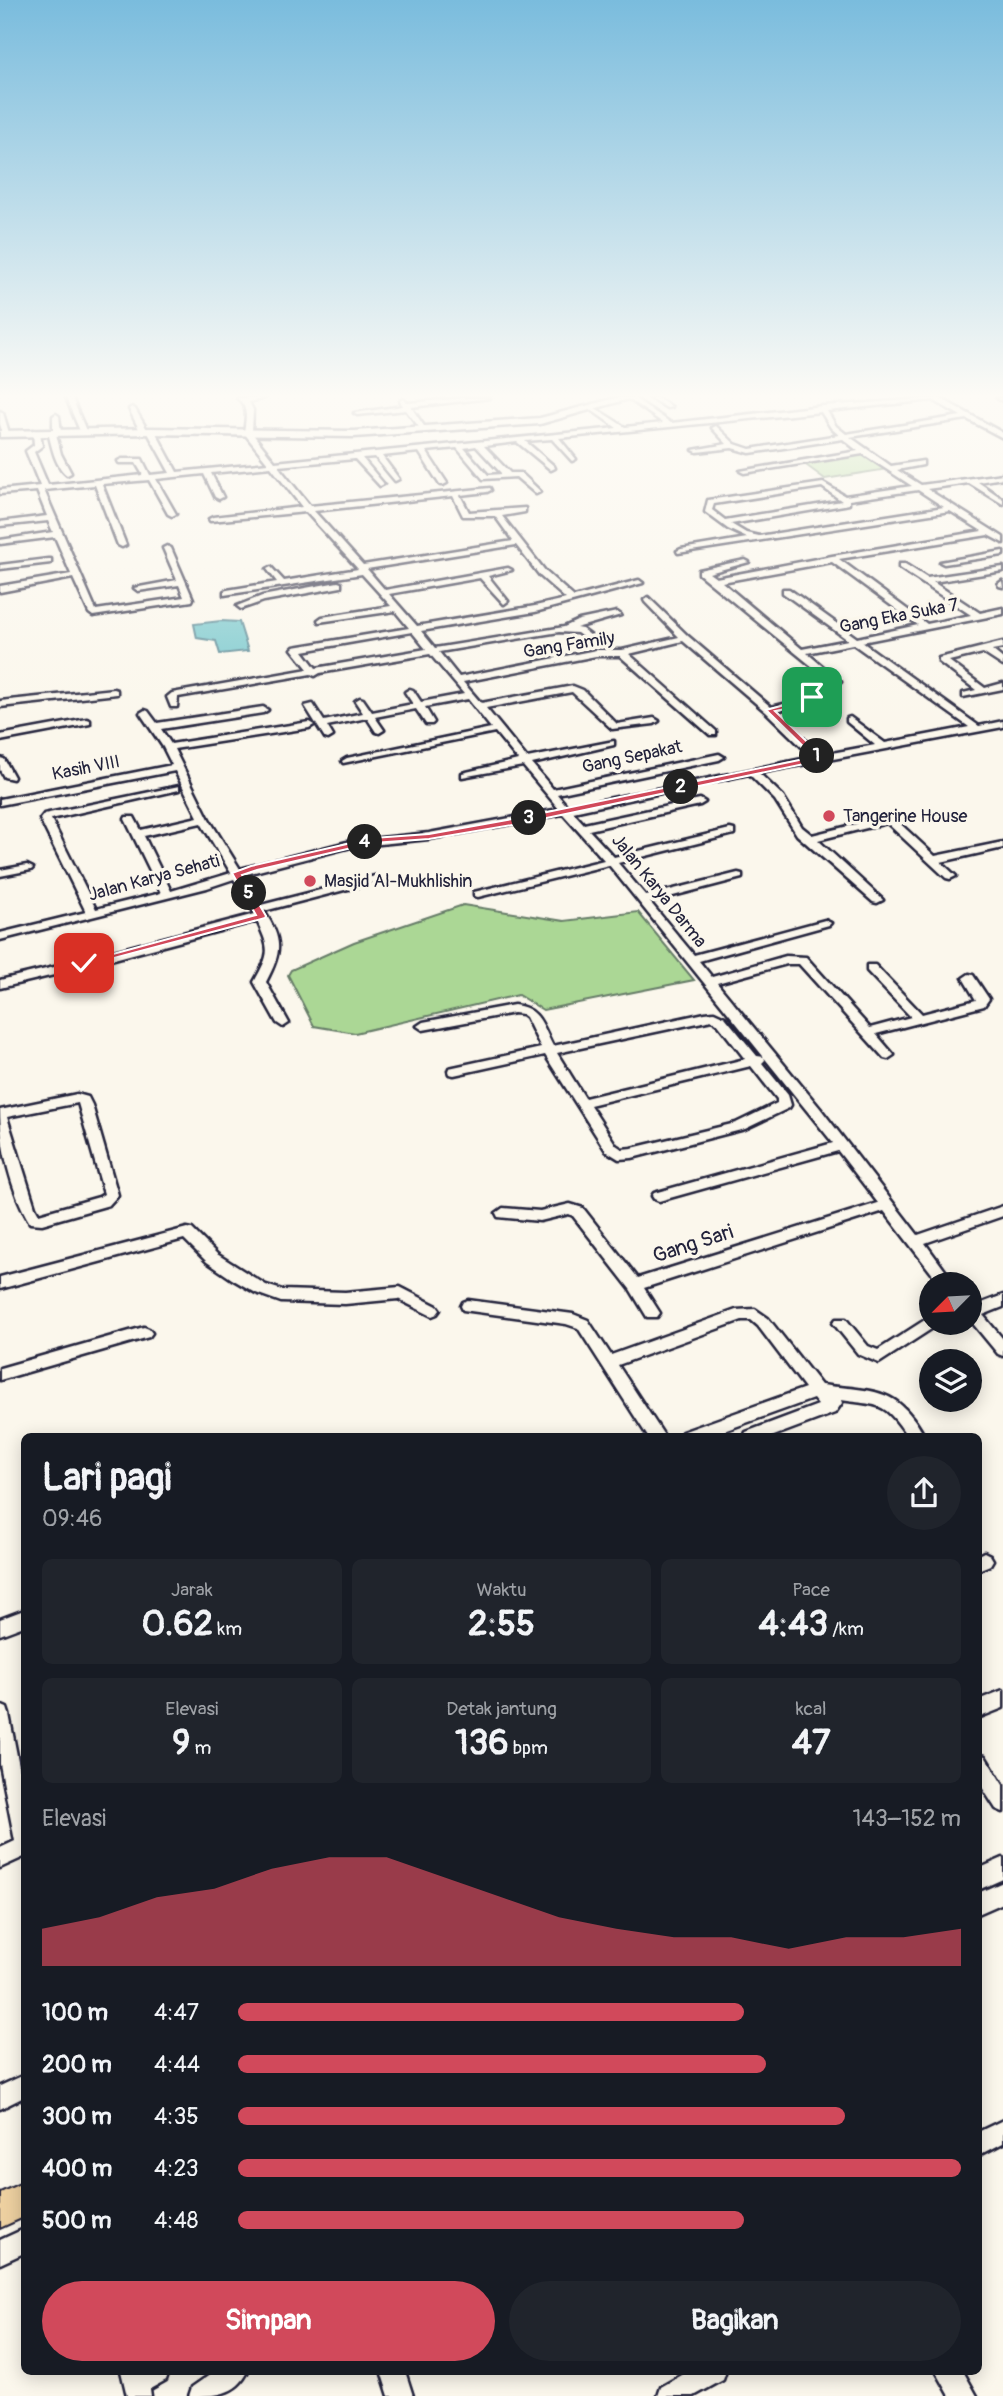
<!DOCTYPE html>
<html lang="id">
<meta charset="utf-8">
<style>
:root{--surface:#171b24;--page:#20242c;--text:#f1f3f6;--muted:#9ea1a6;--accent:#d1495b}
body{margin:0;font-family:Pangolin,sans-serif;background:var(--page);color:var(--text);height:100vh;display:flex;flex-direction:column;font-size:26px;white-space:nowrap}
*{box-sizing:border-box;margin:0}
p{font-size:23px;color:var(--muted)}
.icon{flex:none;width:38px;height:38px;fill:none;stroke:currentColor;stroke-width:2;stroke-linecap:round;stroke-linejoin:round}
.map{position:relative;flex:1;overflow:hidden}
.drawer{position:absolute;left:21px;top:1433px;width:961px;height:942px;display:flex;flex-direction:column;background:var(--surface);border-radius:10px;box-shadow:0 4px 18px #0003}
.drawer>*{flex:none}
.needle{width:46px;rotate:246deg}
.fabs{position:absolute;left:919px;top:1272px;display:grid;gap:14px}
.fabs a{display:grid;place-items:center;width:63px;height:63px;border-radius:50%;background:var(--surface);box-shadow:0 4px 18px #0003;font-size:35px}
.pin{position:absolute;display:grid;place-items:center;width:60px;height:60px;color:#fff;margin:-30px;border-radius:14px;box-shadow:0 4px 10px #0006}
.km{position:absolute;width:35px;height:35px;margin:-18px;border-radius:50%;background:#222;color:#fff;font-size:19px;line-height:35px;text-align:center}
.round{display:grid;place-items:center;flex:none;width:74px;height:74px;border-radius:37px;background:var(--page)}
.headline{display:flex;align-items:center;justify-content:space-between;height:119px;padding:0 21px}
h1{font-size:38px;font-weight:700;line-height:52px}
.stats{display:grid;grid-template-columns:repeat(3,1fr);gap:10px;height:119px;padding:7px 21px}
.stats div{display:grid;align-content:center;border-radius:10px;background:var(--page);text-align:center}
.stats b{font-size:35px;font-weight:700}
.stats small{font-size:19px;font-weight:400}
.stats p{font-size:19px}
.chart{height:196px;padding:14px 21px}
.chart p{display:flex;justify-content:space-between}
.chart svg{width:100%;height:126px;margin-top:7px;fill:var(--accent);opacity:.7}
.action{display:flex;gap:14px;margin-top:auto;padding:14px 21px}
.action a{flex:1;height:80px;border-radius:42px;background:var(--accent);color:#fff;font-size:28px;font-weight:700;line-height:80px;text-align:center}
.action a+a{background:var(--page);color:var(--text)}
ul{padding:0 21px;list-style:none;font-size:23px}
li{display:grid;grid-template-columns:112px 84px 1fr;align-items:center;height:52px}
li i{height:18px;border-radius:9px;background:var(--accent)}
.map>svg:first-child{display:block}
.green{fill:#abd795;stroke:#667c68;stroke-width:2}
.water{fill:#76c7cc;stroke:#548592;stroke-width:2}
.building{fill:#edd0a0;stroke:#22223b;stroke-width:2}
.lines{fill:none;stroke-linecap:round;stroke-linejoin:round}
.minor-casing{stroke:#22223b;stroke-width:5}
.secondary-casing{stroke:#22223b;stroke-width:5}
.minor{fill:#fbf7ec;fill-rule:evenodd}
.secondary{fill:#fbf7ec;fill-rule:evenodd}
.route{fill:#d1495b;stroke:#fff;stroke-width:2}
.poi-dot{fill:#d1495b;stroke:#fbf7ec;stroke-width:2.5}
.labels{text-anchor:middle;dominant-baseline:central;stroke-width:7;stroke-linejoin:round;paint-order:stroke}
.far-street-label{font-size:18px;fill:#22223b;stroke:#fbf7ec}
.far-poi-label{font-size:18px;fill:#22223b;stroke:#fbf7ec;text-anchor:start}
.street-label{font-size:21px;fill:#22223b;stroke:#fbf7ec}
</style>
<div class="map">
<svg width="1003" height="2396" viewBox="0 0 1003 2396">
<rect width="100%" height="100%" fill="#fbf7ec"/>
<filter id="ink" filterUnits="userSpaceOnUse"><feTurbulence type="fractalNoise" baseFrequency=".0143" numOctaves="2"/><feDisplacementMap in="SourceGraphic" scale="14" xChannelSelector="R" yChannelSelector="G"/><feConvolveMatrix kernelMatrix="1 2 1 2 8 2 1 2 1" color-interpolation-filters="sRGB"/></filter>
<g filter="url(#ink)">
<path class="green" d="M865,454L888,469L825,479L803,463Z
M463,905L564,921L638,912L694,980L543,1010L518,995L355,1033L314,1026L288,975L291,970L354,942Z"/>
<path class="water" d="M221,621L239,622L248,651L220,654L216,641L197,638L194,624Z"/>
<path class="building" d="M24,2181V2218L0,2229V2192Z"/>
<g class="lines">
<defs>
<path id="minor" d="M66,398H72L87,433L80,431Z
M237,398H265L249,402L253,410L252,433L275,462L617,428L590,409L592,406L625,427L663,423L627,398H634L671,423L822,406L940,398L1003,433V438L967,419L850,437L891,466L923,461V465L897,470L921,485L1003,474V478L978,482L1003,499V504L969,483L927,489L1003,537V543L988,535L839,559L927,624L971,615L899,568V564H905L927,578L1003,567V571L933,582L980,613L1003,608V614L862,642L979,726L1003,721V727L759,773L783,796L802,827L812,835L889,816L893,817L935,856L1003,842V848L941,862L956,876L950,879L946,878L887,823L818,840L881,898L883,900L877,903L873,902L797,835L775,800L749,774L573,812L584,824L700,799L705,802L700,805L589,830L614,857L730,829L734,830V834L618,863L646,896L738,873L742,874V878L650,902L694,955L825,920L831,923L829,925L699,961L712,977L786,956L806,957L870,1028L911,1017L867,971V965H875L922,1014L976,1000L963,978L969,974L973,975L989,999L984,1006L876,1034L894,1055L888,1059L884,1058L799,964H787L717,983L820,1108L918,1235L1003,1206V1216L925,1243L955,1284H940L884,1211L644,1288L660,1313L657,1317H647L630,1289L573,1216L569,1214L540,1221L498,1217L496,1213L503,1208L540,1211L570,1204L583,1208L638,1278L878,1203L838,1151L659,1201L654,1199L652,1196L654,1193L833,1143L609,865L478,897L474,896V892L604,860L563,814L429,839L351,847L243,875L261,905L375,876L381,879L379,881L264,911C283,940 282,952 266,982L289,1023L283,1027L277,1023L254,982C270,953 271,951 257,921L84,967L78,963L80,960L255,914L234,879L207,888L0,940V933L86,912L40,819L44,814L179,786V790L51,819L96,909L161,893L125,819L126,817H134L141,830L198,817L175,771L0,805V799L172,765L163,747L140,713L145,710L148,711L157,723L263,707L268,710L263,713L161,729L171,744L309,722L314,725L309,728L174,749L209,819L240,869L351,841L429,833L559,809L523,766L462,777V773L518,760L495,732L343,763L342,761L347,758L491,728L468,699L425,707L434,722L432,724H426L416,709L375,717L384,730L379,733L376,732L367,718L327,726L333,736L328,739L325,738L305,706L313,704L324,721L363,713L355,701L360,698L363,699L372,712L413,704L405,692L410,689L413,690L421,702L464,694L430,654L320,673L315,676L311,674L178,697L177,707H171L167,697L172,693L308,669L292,649L294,647L409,628L395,611L319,622L318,620L322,617L391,606L362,574L224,595V591L227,590L277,582L267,569L271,567L284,581L358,569L306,512L210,521L209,519L213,517L302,507L271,467L211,473L223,497L219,499L215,497L204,474L156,479L176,514L172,516L168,514L149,480L102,484L126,545L122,547L118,545L95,485L44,490L96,610L184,597L179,585L138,591L134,588L177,580L163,548L167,546L171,548L193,599L192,601L93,616L89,613L73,578L0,592V586L71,574L55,537L0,544V540L53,532L48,521L0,526V522L47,516L37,491L0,494V490L40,486L26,451L34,445L33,430L40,432L42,446L34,452L48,485L143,475L136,463H119L118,461L122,459H142L150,475L170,473L147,431L144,433L140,431L129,409L132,407L135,409L148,431L151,429L155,431L177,472L268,463L244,433C246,418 249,407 237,398ZM933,400L961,416L846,434L836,426L827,411ZM821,412L831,428L839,435L750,449L735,444L716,426L712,428L727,444L693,450L697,452L732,448L750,453L843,439L858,451L740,471L744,473L863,454L912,486L845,496L823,483L708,500L705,512L728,529L747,538L681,549L677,551L678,553L950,511L982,531L832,556L716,578L709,573L749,562L745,560L699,570V574L830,681L817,687L805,699L771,707L688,636L648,597L644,600L645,602L679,637L622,650H596L459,677L439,652L559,632L577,633L591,643L594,642V638L582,629L576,628L621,615L617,612L579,620L564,627L435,648L421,631L535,612L643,583L639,580L574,597L546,572L502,516L525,512V508L469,512L460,495L487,492L491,490L490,488L310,506L278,466L355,459L380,486L384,484L362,458L375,457L395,481L399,479L382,456L419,452L440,485H443L447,483L426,451L457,448L483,479L516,477L536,494L540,492L539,490L521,473H510L484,446L517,442L551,470L555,468L554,466L525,441L552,439L572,461L576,459L559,438ZM476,446L502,474L488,475L464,448ZM822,487L842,501L725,520L712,510L714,504ZM918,490L944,507L759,536L746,533L731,524L844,505L849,504V500ZM453,496L463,516H495L513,541L363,565L314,511ZM516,545L540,576L566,599L535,606L417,626L389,594L480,578L504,604L508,601L488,576L512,570L508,568L385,590L367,569ZM832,562L918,625L857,638L789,589H783V593L848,640L802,649L722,582ZM412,632L426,649L316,668L303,651ZM683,641L766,712L812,757L568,807L557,794L719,760L724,757L719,754L553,789L532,764L614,745V741L527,758L486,708L572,692L612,729L654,724L659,721L654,718L617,724L583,690L573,686L481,703L463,682L596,656H620L710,735H716V731L629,654ZM853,644L969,727L885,743L850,717L847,718V722L875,745L821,755L776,711L811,703L823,691L841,682L807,653ZM201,823L231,873L171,891L144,836Z
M466,398H490L411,407L426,429L422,431L406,410L357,415L354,413L403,406L400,401L403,399L408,403Z
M650,398H657L672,407L667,408Z
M997,398H1003V401L998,399Z
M0,411L3,413L10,436L3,434L0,424Z
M56,414L59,416L61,432L56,434L61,454L71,473L67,475C55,466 52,447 48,432L53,430V416Z
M1003,551V555L944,564L940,562Z
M48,559H51V563L0,569V565Z
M1002,581L1003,587L999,586L998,584Z
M338,582L341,583V587L264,601L241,609L237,606L262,596Z
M1003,642V648L992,650L1003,659V666L983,653L949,661L985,688L1003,683V689L963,697V693L976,690L939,662V658Z
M114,689L117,690V694L0,707V701Z
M87,719L90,720V724L0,741V735Z
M0,758L4,759L14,777L13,779L4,777L0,770Z
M27,865L33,868L31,870L0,876V870Z
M71,963L75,964V970L0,988V980Z
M514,1005C540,1008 542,1025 553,1046L705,1013L714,1012L725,1017L757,1056L764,1057L765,1060L762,1063L788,1095L791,1105L789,1108L745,1129L632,1158L619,1159L606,1151L545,1055L454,1075L449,1074L448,1071L449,1068L541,1048L526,1017L522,1014L514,1013L423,1030L417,1026L423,1022ZM712,1020L717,1023L745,1059L585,1098L557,1053ZM751,1066L777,1099V1103L736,1123L632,1148L622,1149L616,1145L590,1105Z
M77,1094L88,1097L92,1105L118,1195L109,1205L42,1224L30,1223C11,1192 0,1145 0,1110ZM78,1103L104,1194L99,1197L39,1214L35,1207L7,1117Z
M187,1228L192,1229L217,1254L266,1285L282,1290L345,1292L400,1287L437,1306L440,1310L437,1314L432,1316L398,1299L345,1304L281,1302L256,1293L232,1279L207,1262L184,1239L0,1289V1277Z
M1003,1295V1307L983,1315L1003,1339V1356L998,1354L970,1320V1304L974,1306Z
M468,1300L573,1314L588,1320L611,1355L736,1310L755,1309L768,1318L821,1385C873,1392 897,1385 925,1437H908C884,1401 881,1406 841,1400L842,1403L835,1413L771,1437H744L746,1432L818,1405L813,1399L707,1437H680L682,1432L805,1388L758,1326L751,1320H742L618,1365L665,1437H648L578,1328L566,1324L463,1310L461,1306L463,1302Z
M931,1316V1323H938L936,1326L879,1363L858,1354L833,1323L836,1319H846L868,1346L878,1350Z
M144,1327L149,1329L152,1333L149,1337L0,1380V1368Z
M984,1552L990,1555L993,1560L990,1565L978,1570V1555Z
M24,1610V1626L0,1635V1619Z
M1003,1690V1708L978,1718V1700Z
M0,1705L7,1708L9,1714L24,1792V1857L0,1868V1848L15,1841L0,1764Z
M978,1754L985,1756L1003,1785V1812L996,1809L978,1781Z
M1003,1858V1879L978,1890V1869Z
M1003,1882V1903L978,1914V1893Z
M24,2075V2097L0,2109V2086Z
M1003,2120V2143L978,2156V2132Z
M24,2229V2253L0,2264V2240Z
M121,2371H169L166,2380L150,2389L151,2396H127Z
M215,2371H248C237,2396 213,2396 189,2396L192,2387Z
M381,2371H405L413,2396H389Z
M689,2371H726L723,2380L694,2396H658L661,2387Z
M936,2371H963L977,2396H950Z"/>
<path id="secondary" d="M616,398H632L540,424L354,437L151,434L0,437V431L151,428L354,431L540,418Z"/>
</defs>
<use href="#minor" class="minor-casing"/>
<use href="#secondary" class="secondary-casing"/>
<use href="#minor" class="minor"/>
<use href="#secondary" class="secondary"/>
</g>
</g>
<linearGradient id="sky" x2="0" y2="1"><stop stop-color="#7abcdd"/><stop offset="0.54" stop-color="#fdfbf6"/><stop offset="1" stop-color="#fdfbf6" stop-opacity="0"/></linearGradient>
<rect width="1003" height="733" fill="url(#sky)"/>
<path class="route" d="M809,696L816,697L809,704L775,711L823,757V760L518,824L429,839L373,843L257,870L242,875L266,916L265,918L84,966L80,963L256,915L232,873L251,866L373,838L429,834L518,818L814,757L766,710L803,700Z"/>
<g class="poi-dot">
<circle cx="829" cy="816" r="7"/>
<circle cx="310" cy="881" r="7"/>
</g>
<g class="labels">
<g class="far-street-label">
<text transform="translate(899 616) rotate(-11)">Gang Eka Suka 7</text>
<text transform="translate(569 645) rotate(-9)">Gang Family</text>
<text transform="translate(632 757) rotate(-12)">Gang Sepakat</text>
<text transform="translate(86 768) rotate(-11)">Kasih VIII</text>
<text transform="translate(154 878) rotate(-15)">Jalan Karya Sehati</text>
<text transform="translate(659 891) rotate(51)">Jalan Karya Darma</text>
</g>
<g class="far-poi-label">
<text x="843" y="816">Tangerine House</text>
<text x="324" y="881">Masjid Al-Mukhlishin</text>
</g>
<g class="street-label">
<text transform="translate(693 1244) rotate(-18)">Gang Sari</text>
</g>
</g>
</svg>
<div class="fabs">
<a><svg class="needle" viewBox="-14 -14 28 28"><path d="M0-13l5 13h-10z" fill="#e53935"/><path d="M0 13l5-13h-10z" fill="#9ea1a6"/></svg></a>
<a><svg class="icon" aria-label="layers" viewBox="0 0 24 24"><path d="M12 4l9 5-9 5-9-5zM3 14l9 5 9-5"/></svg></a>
</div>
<div class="pin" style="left:812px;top:697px;background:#1e9e55"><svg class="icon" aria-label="arrive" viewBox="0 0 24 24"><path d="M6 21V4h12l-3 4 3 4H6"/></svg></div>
<div class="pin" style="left:84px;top:963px;background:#d93025"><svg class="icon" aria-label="check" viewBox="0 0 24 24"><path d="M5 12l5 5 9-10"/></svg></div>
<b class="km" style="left:817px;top:756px">1</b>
<b class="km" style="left:681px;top:787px">2</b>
<b class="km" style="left:529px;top:818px">3</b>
<b class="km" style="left:365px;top:842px">4</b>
<b class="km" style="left:249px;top:893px">5</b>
<section class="drawer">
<div class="headline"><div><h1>Lari pagi</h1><p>09:46</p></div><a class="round"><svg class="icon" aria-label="share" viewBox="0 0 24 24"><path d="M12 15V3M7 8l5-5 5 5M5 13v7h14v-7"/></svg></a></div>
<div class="stats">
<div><p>Jarak</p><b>0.62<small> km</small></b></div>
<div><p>Waktu</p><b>2:55</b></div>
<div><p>Pace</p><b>4:43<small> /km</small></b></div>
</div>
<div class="stats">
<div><p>Elevasi</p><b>9<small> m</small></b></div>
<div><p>Detak jantung</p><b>136<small> bpm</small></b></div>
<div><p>kcal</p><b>47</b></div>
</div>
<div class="chart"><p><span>Elevasi</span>143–152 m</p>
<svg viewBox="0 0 160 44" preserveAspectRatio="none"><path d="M0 44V31L10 27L20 20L30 17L40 10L50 6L60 6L70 13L80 20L90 27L100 31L110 34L120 34L130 38L140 34L150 34L160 31V44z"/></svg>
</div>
<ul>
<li><b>100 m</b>4:47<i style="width:70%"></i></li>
<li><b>200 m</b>4:44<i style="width:73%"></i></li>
<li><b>300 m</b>4:35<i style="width:84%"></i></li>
<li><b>400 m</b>4:23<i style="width:100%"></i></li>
<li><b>500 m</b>4:48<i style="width:70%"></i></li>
</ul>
<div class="action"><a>Simpan</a><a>Bagikan</a></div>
</section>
</div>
